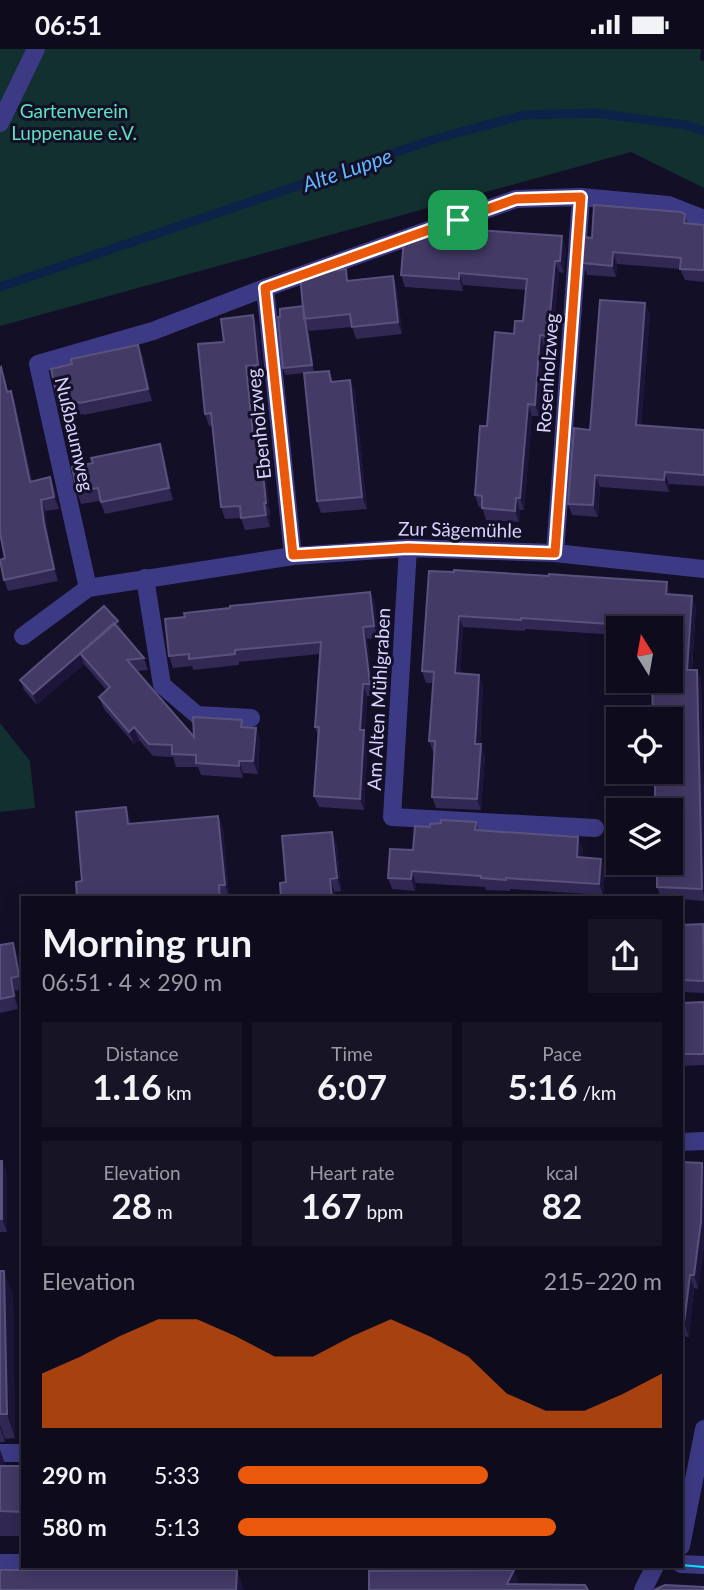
<!DOCTYPE html>
<meta charset="utf-8">
<style>
:root{--surface:#0e0b1c;--page:#171425;--text:#f1f3f6;--muted:#9b9ba3;--line:#2e2b3b;--accent:#ea580c}
body{margin:0;font-family:Lato,sans-serif;background:var(--page);color:var(--text);height:100vh;display:flex;flex-direction:column;font-size:26px;white-space:nowrap}
*{box-sizing:border-box;margin:0}
p{font-size:23px;color:var(--muted)}
.icon{flex:none;width:38px;height:38px;fill:none;stroke:currentColor;stroke-width:2;stroke-linecap:round;stroke-linejoin:round}
.map{position:relative;flex:1;overflow:hidden}
.panel{position:absolute;left:21px;top:847px;width:662px;height:672px;display:flex;flex-direction:column;background:var(--surface);border-radius:0px;box-shadow:0 4px 18px #0003,0 0 0 2px var(--line)}
.panel>*{flex:none}
.needle{width:46px;rotate:349deg}
.fabs{position:absolute;left:606px;top:567px;display:grid;gap:14px}
.fabs a{display:grid;place-items:center;width:77px;height:77px;border-radius:0px;background:var(--surface);box-shadow:0 4px 18px #0003,0 0 0 2px var(--line);font-size:35px}
.pin{position:absolute;display:grid;place-items:center;width:60px;height:60px;color:#fff;margin:-30px;border-radius:14px;box-shadow:0 4px 10px #0006}
.round{display:grid;place-items:center;flex:none;width:74px;height:74px;border-radius:0px;background:var(--page)}
.overview{display:flex;align-items:center;justify-content:space-between;height:119px;padding:0 21px}
h1{font-size:38px;font-weight:700;line-height:52px}
.figures{display:grid;grid-template-columns:repeat(3,1fr);gap:10px;height:119px;padding:7px 21px}
.figures div{display:grid;align-content:center;border-radius:0px;background:var(--page);text-align:center}
.figures b{font-size:35px;font-weight:700}
.figures small{font-size:19px;font-weight:400}
.figures p{font-size:19px}
.chart{height:196px;padding:14px 21px}
.chart p{display:flex;justify-content:space-between}
.chart svg{width:100%;height:126px;margin-top:7px;fill:var(--accent);opacity:.7}
ul{padding:0 21px;list-style:none;font-size:23px}
li{display:grid;grid-template-columns:112px 84px 1fr;align-items:center;height:52px}
li i{height:18px;border-radius:9px;background:var(--accent)}
.status{display:flex;justify-content:space-between;align-items:center;height:49px;padding:0 35px;background:var(--surface);direction:ltr}
.status svg{height:19px;fill:currentColor}
.map>svg:first-child{display:block}
.green{fill:#12302f}
.lines{fill:none;stroke-linecap:round;stroke-linejoin:round}
.stream{stroke:#0c2248;stroke-width:9}
.minor{stroke:#3d3a85;stroke-width:18}
.tram{stroke:#00e5ff;stroke-width:2}
.wall{fill:#312854}
.shaded-wall{fill:#1d163a}
.building{fill:#433a66;stroke:#5a527e;stroke-width:2}
.route-casing{stroke:#fff;stroke-width:14}
.route{stroke:#ea580c;stroke-width:9}
.labels{text-anchor:middle;dominant-baseline:central;stroke-width:6;stroke-linejoin:round;paint-order:stroke}
.park-label{font-size:19px;fill:#5fe0c0;stroke:#130f26}
.street-label{font-size:19px;fill:#d9d4ff;stroke:#130f26}
.water-label{font-size:21px;font-style:italic;fill:#62b6ff;stroke:#130f26}
</style>
<div class="status"><b>06:51</b><svg viewBox="0 0 49 12"><path d="M0 12V9h3v3zM5 12V6h3v6zM10 12V3h3v9zM15 12V0h3v12zM26 1h20v11H26zM47 4h2v5h-2z"/></svg></div>
<div class="map">
<svg width="704" height="1541" viewBox="0 0 704 1541">
<rect width="100%" height="100%" fill="#130f26"/>
<path class="green" d="M0,0H701L700,11L704,12V139L631,103L0,277Z
M0,674L30,712L35,759L0,763Z"/>
<g class="lines">
<path class="stream" d="M0,238L435,90L524,66L596,64L685,76L704,82"/>
<path class="minor" d="M0,74L36,0
M265,239L293,507
M408,499L392,768L595,779
M555,504L581,148
M145,529L162,636L197,666L251,669
M88,539L38,315L153,282L265,239L516,150L581,148L668,156L704,170
M23,587L88,539L293,507L408,499L555,504L704,520
M681,1093L704,1092
M0,1404H23
M681,1497L704,1380
M0,1514H23
M681,1515L704,1516
M643,1541L655,1517"/>
<path class="tram" d="M681,1516L704,1518"/>
</g>
<path class="wall" d="M685,165L688,174L704,176V233L685,231L680,220L617,215L616,228L587,226L583,214L592,189Z
M566,198L564,224L559,223L552,299L544,298L539,367H532L524,461H520L519,473L486,471L482,458H479L475,446L487,377L514,285L523,272L526,241L463,236V242L405,238L401,226Z
M393,227L397,240L402,285L356,290L352,278L309,282L314,323L285,326L283,319L280,268L303,257L350,232Z
M645,254L650,266L641,377L704,381V437L669,435V443L600,438L598,468L572,466L568,455L590,381Z
M258,278L263,328L250,329L256,385L263,396L270,466H269L270,478L245,481L241,469L225,470L221,458L213,376L209,377L205,365L224,293Z
M143,307L152,352L84,366L83,365L63,369L59,357Z
M329,322L333,333L350,331L355,343L367,460L321,464L317,452Z
M5,330L8,342H11L15,353L32,432L50,428L54,439L59,460L45,462L48,486L58,532L8,542L4,531L5,509Z
M164,407L173,451L105,465L100,452L81,455L77,443Z
M429,522L671,545L696,558L692,621H697L701,632L704,759V852L681,850V849H661L657,838L666,735L670,579H618V586L525,580V582L463,578L460,625L483,637L480,695L485,707L481,761L436,759L432,748L435,703H433L429,692L433,634H426L422,622Z
M370,543L375,554L378,589L367,590L374,647H367L365,684L368,693L364,761L319,758L314,747L318,687L315,678L320,605L239,613V616L193,621L192,617L173,619L169,607Z
M118,572L122,582L144,609L148,621L137,622L194,688L244,678L256,679L260,691L258,725L243,724V729L201,726L198,718H176L173,708L153,707L139,691L134,695L104,660L99,648L107,642L84,615L37,656L24,641L20,631Z
M218,767L223,780L229,848L77,849L82,832L131,771V775Z
M476,773L479,781L583,800L582,808L601,810L605,821L603,846L510,840V842L486,841L485,838L416,834L415,842L392,840L388,829L413,801L430,778Z
M337,796L341,842L335,843L286,833Z
M703,875L704,878V944L681,943V876Z
M0,896L18,907L23,934V940L15,942L18,960L0,964Z
M704,953V1016L681,1017V954Z
M0,1112H2L7,1125V1183H0Z
M681,1113L702,1114L704,1120V1197L698,1240L694,1239L689,1288L681,1287Z
M0,1222L13,1246L15,1389L5,1390V1393H0Z
M0,1401L5,1417H23V1487H0Z"/>
<path class="shaded-wall" d="M562,187L566,198L564,224L560,212Z
M613,203L617,215L616,228L612,217Z
M555,212L559,223L552,299L548,287Z
M459,224L463,236V242L459,230Z
M393,227L397,240L402,285L398,273Z
M645,254L650,266L640,388L636,376Z
M253,266L258,278L263,328L258,316Z
M306,275L309,282L314,323L312,316Z
M540,286L544,298L539,367L535,356Z
M138,296L143,307L152,352L148,340Z
M246,317L250,329L257,397L253,385Z
M1,318L5,330L11,354L7,343Z
M350,331L355,343L367,460L362,448Z
M11,342L15,353L34,444L30,433Z
M528,355L532,367L524,461L520,449Z
M259,384L263,396L270,466L266,454Z
M160,395L164,407L173,451L169,439Z
M665,423L669,435V443L664,431Z
M595,426L600,438L598,468L593,456Z
M50,428L54,439L59,460L54,448Z
M516,449L520,461L519,473L515,462Z
M41,451L45,462L48,486L58,532L54,520L44,474Z
M264,454L269,466L270,478L266,466Z
M667,533L671,545H666Z
M370,543L375,554L378,589L374,577Z
M692,547L696,558L691,632L687,621Z
M459,567L463,578L460,636L455,624Z
M118,572L122,582L80,604Z
M363,578L367,590L374,647L370,635Z
M80,605L84,615L37,656L33,645Z
M697,621L701,632L704,759V846L702,840Z
M479,626L483,637L479,706L475,695Z
M363,635L367,647L365,684L368,693L364,761L360,750V681Z
M134,678L139,691L134,695L129,683Z
M256,679L260,691L258,725L253,712Z
M481,695L485,707L481,761L477,750Z
M239,712L243,724V729L239,717Z
M126,758L131,771L132,788L128,775Z
M218,767L223,780L229,848L225,836Z
M332,783L337,796L341,842L337,829Z
M578,788L583,800L581,820L577,808Z
M601,810L605,821L603,846L599,835Z
M412,822L416,834L415,842L411,830Z
M330,830L335,843L336,849H332Z
M219,836L223,849H220Z
M13,894L18,907L23,937L19,927Z
M11,929L15,942L18,960L14,947Z
M2,1112L7,1125V1183L2,1170Z
M702,1114L704,1120V1197L698,1240L694,1226Z
M4,1222L13,1246L15,1389L7,1365Z
M690,1226L694,1239L689,1288L684,1274Z
M0,1375L5,1390V1393L0,1378Z
M0,1401L5,1415V1441L0,1427Z
M237,1521L244,1541H236Z
M514,1521L522,1541L507,1535Z"/>
<path class="building" d="M594,156L681,163L685,165L684,174L704,176V221L680,220L681,209L613,203L612,217L583,214L584,188L592,189Z
M462,180L562,187L560,212H555L548,287L540,286L535,356L528,355L520,449H516L515,462L482,459V447L475,446L480,377H487L495,283L514,285L515,272H523L527,230L459,224V230L401,226L404,189H415L416,185L422,182L462,185Z
M346,220L347,232L393,227L398,273L352,278L350,265L304,270L300,225Z
M600,251L645,254L636,376L704,381V426L665,423L664,431L595,426L593,456L568,455L574,379L590,381Z
M303,257L312,316L283,319L278,268H280V260Z
M253,266L258,316L246,317L253,385L259,384L266,454H264L266,466L241,469L240,457L221,458L211,364L205,365L198,295L224,293L221,270Z
M138,296L148,340L80,354L79,353L59,357L51,320L72,315L71,310Z
M1,318L7,343L11,342L30,433L50,428L54,448L41,451L44,474L54,520L4,531L0,511L5,509L0,484V319Z
M329,322L331,333L350,331L362,448L317,452L304,324Z
M160,395L169,439L101,453L98,439L77,443L72,418L93,414L91,409Z
M454,521L549,527V525L576,527L667,533L666,545L692,547L687,621H697L702,840L657,838V814H670V761H655V735H666V723H670V670H653L652,632H670V579H654V578L521,569V571L459,567L455,624L479,626L475,695H481L477,750L432,748L435,692H429L434,623L422,622L429,522L454,523Z
M370,543L374,577L363,578L370,635H363L360,681H364L360,750L314,747L319,678H315L321,593L235,601V605L189,610V605L169,607L165,570L185,568L184,564L230,559V557Z
M104,557L118,572L33,645L20,631Z
M114,574L144,609L127,611L194,688L193,668L242,671L241,678L256,679L253,712H239V717L196,714V706L172,705V696L149,695L134,678L129,683L99,648L110,638L80,604Z
M126,758L128,775L218,767L225,836H219L220,849H77L76,833L82,832L76,763Z
M441,771L476,773L475,781L578,788L577,808L601,810L599,835L506,829V831L481,829V827L412,822L411,830L388,829L390,800L413,801L415,777L430,778V775L441,774Z
M332,783L337,829L330,830L332,849H281L280,834L286,833L282,787Z
M703,875L704,932L681,931V876Z
M13,894L19,927L11,929L14,947L0,950V896Z
M704,953V1005H681V954Z
M0,1112H2V1170H0Z
M681,1113L702,1114L701,1173L694,1226H690L684,1274H681Z
M0,1222H4L7,1365H0Z
M0,1417H23V1463L0,1462Z
M0,1521H237L236,1541H0Z
M514,1521L507,1535L585,1536L588,1541H369V1522Z
M665,1536L704,1538V1541H654Z"/>
<g class="lines">
<defs>
<path id="route" d="M581,148L555,504L408,499L293,506L265,239L516,150Z"/>
</defs>
<use href="#route" class="route-casing"/>
<use href="#route" class="route"/>
</g>
<g class="labels">
<g class="park-label">
<text x="74" y="61">Gartenverein<tspan x="74" dy="22">Luppenaue e.V.</tspan></text>
</g>
<g class="street-label">
<text transform="translate(547 324) rotate(-86)">Rosenholzweg</text>
<text transform="translate(258 375) rotate(-96)">Ebenholzweg</text>
<text transform="translate(75 385) rotate(77)">Nußbaumweg</text>
<text transform="translate(460 480) rotate(1)">Zur Sägemühle</text>
<text transform="translate(378 650) rotate(-87)">Am Alten Mühlgraben</text>
</g>
<g class="water-label">
<text transform="translate(347 120) rotate(-19)">Alte Luppe</text>
</g>
</g>
</svg>
<div class="fabs">
<a><svg class="needle" viewBox="-14 -14 28 28"><path d="M0-13l5 13h-10z" fill="#e53935"/><path d="M0 13l5-13h-10z" fill="#9b9ba3"/></svg></a>
<a><svg class="icon" aria-label="locate" viewBox="0 0 24 24"><circle cx="12" cy="12" r="6"/><path d="M12 2v4M12 18v4M2 12h4M18 12h4"/></svg></a>
<a><svg class="icon" aria-label="layers" viewBox="0 0 24 24"><path d="M12 4l9 5-9 5-9-5zM3 14l9 5 9-5"/></svg></a>
</div>
<div class="pin" style="left:458px;top:171px;background:#1e9e55"><svg class="icon" aria-label="arrive" viewBox="0 0 24 24"><path d="M6 21V4h12l-3 4 3 4H6"/></svg></div>
<section class="panel">
<div class="overview"><div><h1>Morning run</h1><p>06:51 · 4 × 290 m</p></div><a class="round"><svg class="icon" aria-label="share" viewBox="0 0 24 24"><path d="M12 15V3M7 8l5-5 5 5M5 13v7h14v-7"/></svg></a></div>
<div class="figures">
<div><p>Distance</p><b>1.16<small> km</small></b></div>
<div><p>Time</p><b>6:07</b></div>
<div><p>Pace</p><b>5:16<small> /km</small></b></div>
</div>
<div class="figures">
<div><p>Elevation</p><b>28<small> m</small></b></div>
<div><p>Heart rate</p><b>167<small> bpm</small></b></div>
<div><p>kcal</p><b>82</b></div>
</div>
<div class="chart"><p><span>Elevation</span>215–220 m</p>
<svg viewBox="0 0 160 44" preserveAspectRatio="none"><path d="M0 44V25L10 19L20 12L30 6L40 6L50 12L60 19L70 19L80 12L90 6L100 12L110 19L120 32L130 38L140 38L150 32L160 25V44z"/></svg>
</div>
<ul>
<li><b>290 m</b>5:33<i style="width:59%"></i></li>
<li><b>580 m</b>5:13<i style="width:75%"></i></li>
</ul>
</section>
</div>
